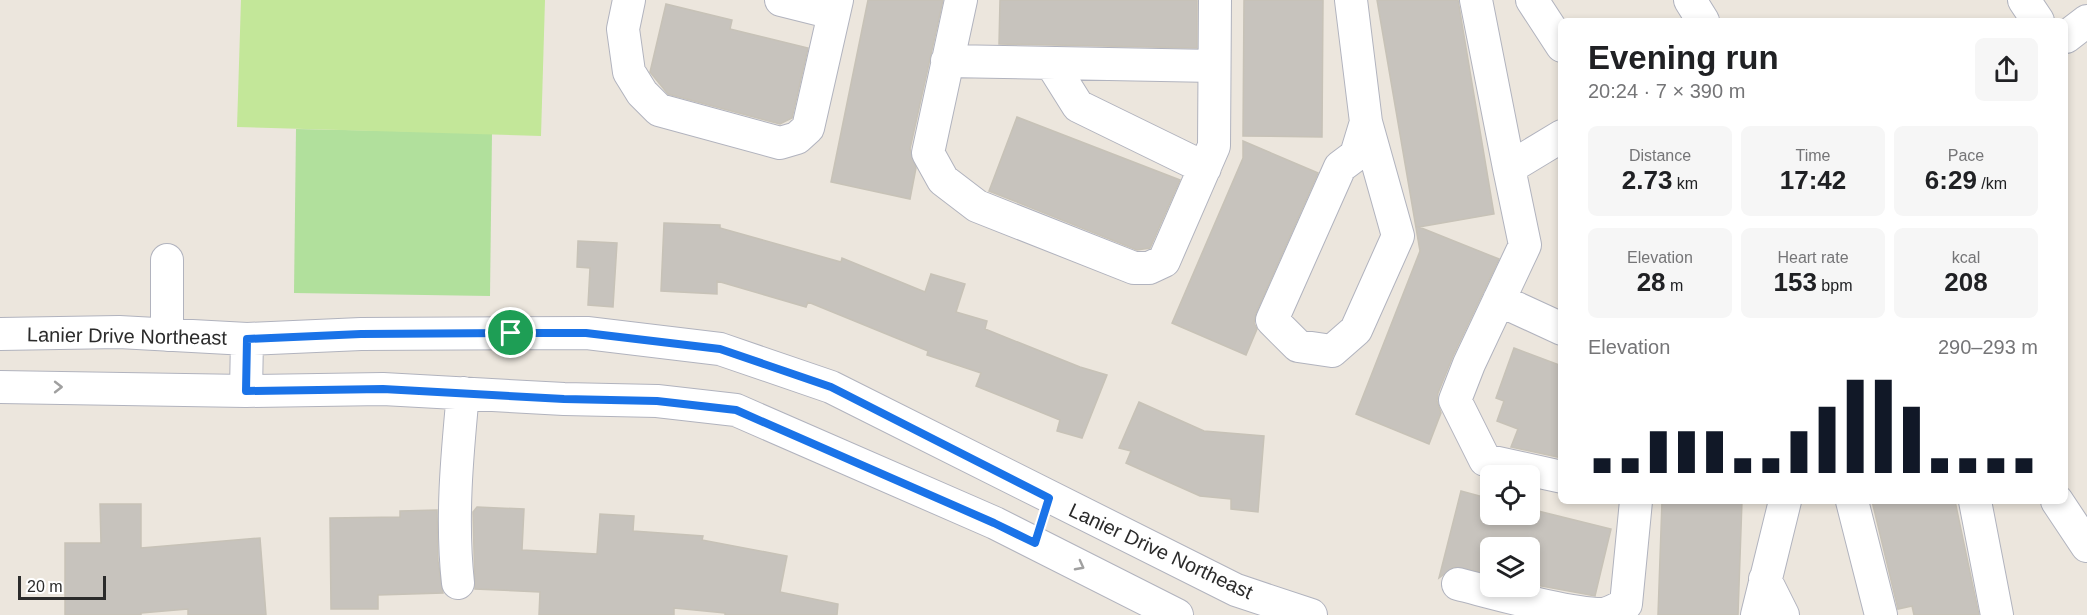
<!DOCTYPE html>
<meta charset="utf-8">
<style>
:root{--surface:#fff;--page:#f6f6f6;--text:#202124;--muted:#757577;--accent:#111827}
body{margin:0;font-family:Arial,sans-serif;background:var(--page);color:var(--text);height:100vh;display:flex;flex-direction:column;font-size:22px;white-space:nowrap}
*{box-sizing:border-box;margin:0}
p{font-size:20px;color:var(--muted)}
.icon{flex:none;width:33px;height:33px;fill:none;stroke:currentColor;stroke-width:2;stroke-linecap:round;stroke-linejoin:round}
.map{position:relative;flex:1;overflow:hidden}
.details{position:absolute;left:1558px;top:18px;width:510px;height:486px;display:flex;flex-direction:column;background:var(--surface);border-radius:9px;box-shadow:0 3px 9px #0003}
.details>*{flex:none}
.tools{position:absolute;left:1480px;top:465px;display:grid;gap:12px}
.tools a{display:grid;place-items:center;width:60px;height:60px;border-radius:9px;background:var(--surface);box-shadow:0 3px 9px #0003;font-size:30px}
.scale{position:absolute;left:18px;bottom:15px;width:88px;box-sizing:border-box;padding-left:6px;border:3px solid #2b2b2b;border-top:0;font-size:16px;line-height:21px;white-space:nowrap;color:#2b2b2b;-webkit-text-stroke:4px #fff;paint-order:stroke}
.pin{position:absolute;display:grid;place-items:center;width:51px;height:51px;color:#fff;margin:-26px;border:3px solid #fff;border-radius:50%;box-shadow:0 2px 6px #0007}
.round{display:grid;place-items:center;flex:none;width:63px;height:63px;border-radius:9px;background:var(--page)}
.head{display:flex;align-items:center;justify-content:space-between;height:102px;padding:0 30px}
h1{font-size:33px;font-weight:700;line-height:45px}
.stats{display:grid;grid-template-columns:repeat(3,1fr);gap:9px;height:102px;padding:6px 30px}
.stats div{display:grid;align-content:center;border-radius:9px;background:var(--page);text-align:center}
.stats b{font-size:26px;font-weight:700}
.stats small{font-size:16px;font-weight:400}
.stats p{font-size:16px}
.chart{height:168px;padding:12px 30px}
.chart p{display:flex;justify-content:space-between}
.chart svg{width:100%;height:108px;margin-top:6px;stroke:var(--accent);stroke-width:6}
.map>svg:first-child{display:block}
.green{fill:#b1e09c}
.pitch{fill:#c3e799}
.building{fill:#c7c3bd;stroke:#c7c2b7;stroke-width:1.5}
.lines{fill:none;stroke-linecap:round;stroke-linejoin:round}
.minor-casing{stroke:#b1b3be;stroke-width:34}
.minor{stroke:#fff;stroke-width:32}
.oneway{stroke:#a0a0a0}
.route-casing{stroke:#fff;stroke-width:12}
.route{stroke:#1a73e8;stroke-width:8}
.labels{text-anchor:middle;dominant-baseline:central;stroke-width:5;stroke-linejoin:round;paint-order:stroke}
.street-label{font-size:20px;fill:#2b2b2b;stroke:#fff}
</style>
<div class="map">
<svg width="2087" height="615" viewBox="0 0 2087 615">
<rect width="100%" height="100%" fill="#ece6dd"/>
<path class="green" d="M296,129L492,133L490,296L294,293Z"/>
<path class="pitch" d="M241,0H545L541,136L237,127Z"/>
<path class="building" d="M868,0H943L910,149L916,168L910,199L831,182Z
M1000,0H1197V48L999,44Z
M1244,0H1323L1322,137L1243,136Z
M1377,0H1458L1494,214L1419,227L1499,259L1453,356L1438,393L1437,401L1441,413L1429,444L1356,414L1420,251Z
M666,4L732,20L730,29L808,48L792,118L780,124L668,94L650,72Z
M1017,117L1180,180L1150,248L1137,250L989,191Z
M1243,141L1318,173L1256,313L1254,323L1257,329L1246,355L1172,323L1243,158Z
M664,223L720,225V228L841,262L842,258L925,292L931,274L965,284L956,312L987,321L985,329L1080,367L1107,375L1082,438L1057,431L1060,420L976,386L981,373L927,355L928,351L808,302L806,307L717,281V294L661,291Z
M578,241L617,243L613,307L588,305L590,268L577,267Z
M1514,348L1562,366V458L1511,447L1518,429L1497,421L1504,401L1496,398Z
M1139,402L1204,431L1264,436L1258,512L1231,509V499L1200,496L1126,463L1131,451L1119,448Z
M1461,491L1491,499V514H1530V509L1611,529L1595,596L1530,584V548H1491V574L1454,567L1439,578Z
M1662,501H1742L1738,615H1658Z
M1872,501H1955L1979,615H1914L1912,606L1898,609Z
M100,504H141V548L260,538L266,615H188V609L141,613V615H65V543H101Z
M477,507L524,509L522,550L597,554L600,514L634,516L633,531L703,536L702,540L787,556L780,592L838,604L837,615H725V613L674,608V615H539L540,592L475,589L473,512Z
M437,510L438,561L443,593L378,595V609H331L330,518L400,517V511Z"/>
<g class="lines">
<defs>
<path id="minor" d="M629,0L623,29L629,72L642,93L659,110L780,143L797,138L808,128L837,0
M781,0L833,13
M961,0L928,153L943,180L977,206L1134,268H1149L1164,261L1214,146L1215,0
M1351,0L1366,122L1356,155L1340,167L1272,320L1298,346L1332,351L1356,330L1398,236L1366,122
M1476,0L1509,168L1562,136
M1532,0L1562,46
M1690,0L1703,21
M2024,0L2038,21
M2066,37L2087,21
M947,61L1214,66
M1051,63L1078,106L1205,168
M1509,168L1525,245L1469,364L1455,400L1485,460L1562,477
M1499,300L1562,329
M0,334L119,332L247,339L361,334L587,333L720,349L831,387L1236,590L1311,615
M167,335V260
M0,387L246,391L383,389L564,399L657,401L736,410L995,523L1177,615
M246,391L247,339
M1852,501L1881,615
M1975,501L1997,615
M2057,501L2087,546
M1765,579L1783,615
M458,583C451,520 457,456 463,393
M1458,584C1494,593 1571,615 1604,614C1612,612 1619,608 1626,604L1636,501
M1757,615L1785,501"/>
</defs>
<use href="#minor" class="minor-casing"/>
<use href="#minor" class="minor"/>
</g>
<defs><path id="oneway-chevron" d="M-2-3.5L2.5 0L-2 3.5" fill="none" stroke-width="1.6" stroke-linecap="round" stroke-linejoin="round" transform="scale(1.5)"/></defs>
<g class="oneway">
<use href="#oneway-chevron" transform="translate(58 387)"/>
<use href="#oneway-chevron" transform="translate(1080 566) rotate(28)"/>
</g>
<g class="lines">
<defs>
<path id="route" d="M511,333H586L720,349L831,387L1049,498L1035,543L994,523L736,410L657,401L564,399L383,389L246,391L247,339L361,334Z"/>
</defs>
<use href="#route" class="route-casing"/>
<use href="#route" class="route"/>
</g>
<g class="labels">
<g class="street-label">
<text transform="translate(127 336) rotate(1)">Lanier Drive Northeast</text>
<text transform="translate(1161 551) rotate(25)">Lanier Drive Northeast</text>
</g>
</g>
</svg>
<div class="tools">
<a><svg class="icon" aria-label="locate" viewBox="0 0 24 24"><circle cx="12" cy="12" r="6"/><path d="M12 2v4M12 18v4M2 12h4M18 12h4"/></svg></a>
<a><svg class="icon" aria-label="layers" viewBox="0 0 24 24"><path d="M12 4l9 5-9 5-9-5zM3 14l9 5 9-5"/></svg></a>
</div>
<div class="scale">20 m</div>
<div class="pin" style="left:511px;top:333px;background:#1e9e55"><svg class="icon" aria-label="arrive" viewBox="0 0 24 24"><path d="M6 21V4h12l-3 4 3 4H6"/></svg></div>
<section class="details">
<div class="head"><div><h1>Evening run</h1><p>20:24 · 7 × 390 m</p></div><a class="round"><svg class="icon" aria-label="share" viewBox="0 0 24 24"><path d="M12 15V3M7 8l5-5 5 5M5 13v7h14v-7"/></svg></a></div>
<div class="stats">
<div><p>Distance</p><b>2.73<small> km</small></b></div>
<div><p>Time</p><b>17:42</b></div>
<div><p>Pace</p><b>6:29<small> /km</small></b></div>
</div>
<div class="stats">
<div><p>Elevation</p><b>28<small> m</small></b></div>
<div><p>Heart rate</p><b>153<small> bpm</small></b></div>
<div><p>kcal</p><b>208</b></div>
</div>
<div class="chart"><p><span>Elevation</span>290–293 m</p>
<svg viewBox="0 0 160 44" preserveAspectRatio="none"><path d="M5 44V38M15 44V38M25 44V27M35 44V27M45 44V27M55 44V38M65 44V38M75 44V27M85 44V17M95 44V6M105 44V6M115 44V17M125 44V38M135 44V38M145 44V38M155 44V38"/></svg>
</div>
</section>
</div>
